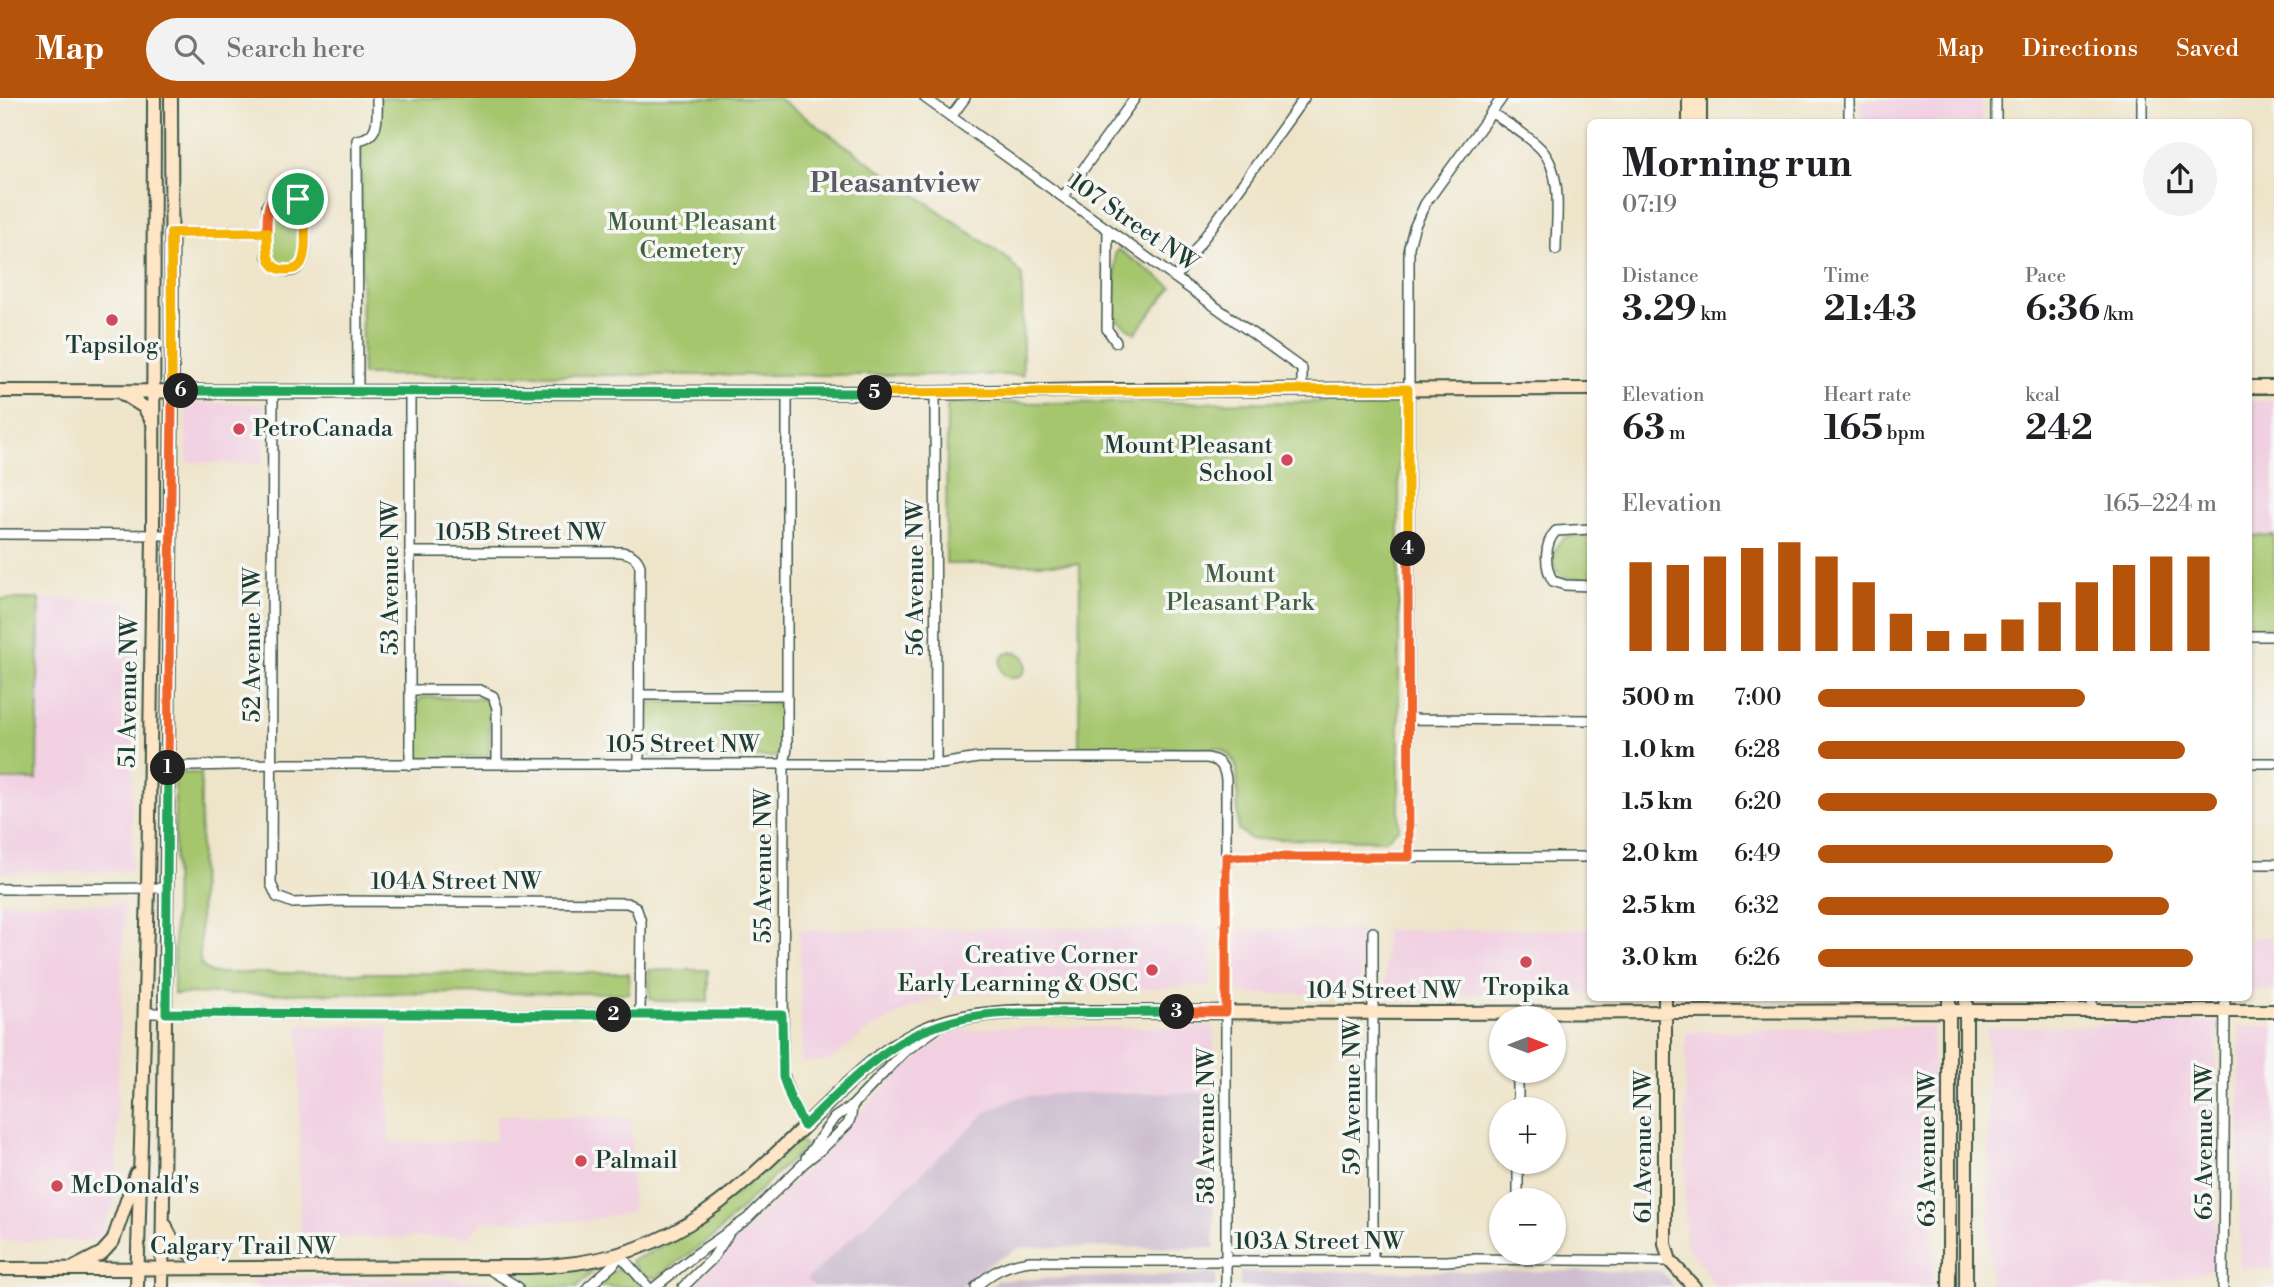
<!DOCTYPE html>
<meta charset="utf-8">
<style>
:root{--surface:#fff;--page:#f2f2f2;--text:#202124;--muted:#757577;--accent:#b45309}
body{margin:0;font-family:"Libre Bodoni",serif;background:var(--page);color:var(--text);height:100vh;display:flex;flex-direction:column;font-size:26px;white-space:nowrap}
*{box-sizing:border-box;margin:0}
p{font-size:23px;color:var(--muted)}
.icon{flex:none;width:38px;height:38px;fill:none;stroke:currentColor;stroke-width:2;stroke-linecap:round;stroke-linejoin:round}
.map{position:relative;flex:1;overflow:hidden}
.panel{position:absolute;left:1587px;top:21px;width:665px;height:882px;display:flex;flex-direction:column;background:var(--surface);border-radius:10px;box-shadow:0 2px 5px #0004}
.panel>*{flex:none}
.needle{width:46px;rotate:90deg}
.buttons{position:absolute;left:1489px;top:908px;display:grid;gap:14px}
.buttons a{display:grid;place-items:center;width:77px;height:77px;border-radius:50%;background:var(--surface);box-shadow:0 2px 5px #0004;font-size:35px}
.pin{position:absolute;display:grid;place-items:center;width:60px;height:60px;color:#fff;margin:-30px;border:4px solid #fff;border-radius:50%;box-shadow:0 2px 7px #0007}
.km{position:absolute;width:35px;height:35px;margin:-18px;border-radius:50%;background:#222;color:#fff;font-size:19px;line-height:35px;text-align:center}
.round{display:grid;place-items:center;flex:none;width:74px;height:74px;border-radius:37px;background:var(--page)}
.headline{display:flex;align-items:center;justify-content:space-between;height:119px;padding:0 35px}
h1{font-size:38px;font-weight:800;line-height:52px}
.figures{display:grid;grid-template-columns:repeat(3,1fr);gap:10px;height:119px;padding:7px 35px}
.figures div{display:grid;align-content:center}
.figures b{font-size:35px;font-weight:800}
.figures small{font-size:19px;font-weight:400}
.figures p{font-size:19px}
.chart{height:196px;padding:14px 35px}
.chart p{display:flex;justify-content:space-between}
.chart svg{width:100%;height:126px;margin-top:7px;stroke:var(--accent);stroke-width:6}
ul{padding:0 35px;list-style:none;font-size:23px}
li{display:grid;grid-template-columns:112px 84px 1fr;align-items:center;height:52px}
li i{height:18px;border-radius:9px;background:var(--accent)}
header{display:flex;align-items:center;gap:42px;box-sizing:border-box;height:98px;padding:0 35px;background:var(--accent);color:#fff}
header strong{font-size:33px}
nav{display:flex;gap:38px;margin-inline-start:auto;font-size:24px}
.search{width:490px;height:63px;background:var(--page);display:flex;align-items:center;gap:18px;box-sizing:border-box;padding:0 24px;border-radius:38px;color:var(--muted);font-size:26px}
.map>svg:first-child{display:block}
.built{fill:#f1d0e2}
.industrial{fill:#cebed0}
.green{fill:#a6c66e;stroke:#628251;stroke-width:2}
.lines{fill:none;stroke-linecap:round;stroke-linejoin:round}
.street-casing{stroke:#3e564a;stroke-width:12}
.secondary-casing{stroke:#3e564a;stroke-width:16}
.street{stroke:#fff;stroke-width:9}
.secondary{stroke:#fde5c5;stroke-width:12}
.split-1-casing{stroke:#fff;stroke-width:14}
.split-2-casing{stroke:#fff;stroke-width:14}
.split-3-casing{stroke:#fff;stroke-width:14}
.split-4-casing{stroke:#fff;stroke-width:14}
.split-5-casing{stroke:#fff;stroke-width:14}
.split-6-casing{stroke:#fff;stroke-width:14}
.split-7-casing{stroke:#fff;stroke-width:14}
.split-1{stroke:#f0652b;stroke-width:9}
.split-2{stroke:#22a559;stroke-width:9}
.split-3{stroke:#22a559;stroke-width:9}
.split-4{stroke:#f0652b;stroke-width:9}
.split-5{stroke:#f5b400;stroke-width:9}
.split-6{stroke:#22a559;stroke-width:9}
.split-7{stroke:#f5b400;stroke-width:9}
.poi-dot{fill:#d1495b;stroke:#f6f6f2;stroke-width:2.5}
.labels{text-anchor:middle;dominant-baseline:central;stroke-width:7;stroke-linejoin:round;paint-order:stroke}
.park-label{font-size:24px;fill:#415f42;stroke:#f6f6f2}
.street-label{font-size:24px;fill:#1f3d34;stroke:#f6f6f2}
.poi-label{font-size:24px;fill:#1f3d34;stroke:#f6f6f2;text-anchor:start}
.quarter-label{font-size:28px;font-weight:bold;fill:#5c5a65;stroke:#f6f6f2}
</style>
<header>
<strong>Map</strong>
<div class="search"><svg class="icon" aria-label="search" viewBox="0 0 24 24"><circle cx="10" cy="10" r="6"/><path d="M15 15l6 6"/></svg>Search here</div>
<nav><a>Map</a><a>Directions</a><a>Saved</a></nav>
</header>
<div class="map">
<svg width="2274" height="1189" viewBox="0 0 2274 1189">
<rect width="100%" height="100%" fill="#f6f6f2"/>
<filter id="ink" filterUnits="userSpaceOnUse"><feTurbulence type="fractalNoise" baseFrequency=".0143" numOctaves="2"/><feDisplacementMap in="SourceGraphic" scale="14" xChannelSelector="R" yChannelSelector="G"/><feConvolveMatrix kernelMatrix="1 2 1 2 8 2 1 2 1" color-interpolation-filters="sRGB"/></filter>
<filter id="wash" filterUnits="userSpaceOnUse"><feTurbulence type="fractalNoise" baseFrequency=".00686" numOctaves="4" result="noise"/><feDisplacementMap in="SourceGraphic" scale="28" xChannelSelector="R" yChannelSelector="G"/><feGaussianBlur stdDeviation="1.57" result="paint"/><feColorMatrix in="noise" values="0 0 0 0 0 0 0 0 0 0 0 0 0 0 0 0 0 1.4 0 .05"/><feComposite in="paint" operator="in"/></filter>
<g filter="url(#wash)">
<rect width="100%" height="100%" fill="#eee4c9"/>
<path class="built" d="M1981,1L1982,24H1862V2Z
M2249,303H2274V437L2249,438Z
M194,305L261,306L264,311L263,366L187,364L186,311L188,307Z
M39,501L133,502L132,771L127,773L0,775V682H37Z
M0,804L125,806L117,1009V1097L101,1136L91,1143H0Z
M1212,829L1211,888L947,896L912,909L866,934L830,962L802,965L799,832Z
M1591,831V896L1385,897V832Z
M1238,832H1361V893L1357,895L1244,896L1237,892Z
M2249,839H2274V893H2249Z
M2217,924L2215,1172L2140,1189H1990L1987,930Z
M299,927L388,928L389,1044L496,1043V1017L631,1020L632,1114L586,1123H483L468,1139L300,1141Z
M1933,928V1189H1716L1685,1144L1686,934Z
M2239,928H2274V1171H2240Z
M1005,929H1214L1213,995H1065L1020,1000L987,1014L808,1181L815,1189H692L905,968L952,934Z
M255,1180L442,1181L495,1184L501,1189H255Z"/>
<path class="industrial" d="M1065,995H1213L1214,1150L1021,1149L977,1173L961,1189H815L807,1181L987,1014L1020,999Z
M1661,1173L1674,1189H1240V1174Z
M1216,1176V1189H991L997,1182Z"/>
<path class="green" d="M380,0H778L1009,162L1022,178L1023,277H362L361,47L379,32Z
M279,102L295,104L300,113V156C298,164 294,169 285,168C265,166 271,124 271,109Z
M1117,152L1121,153L1172,189L1135,235L1117,222L1116,219L1115,156Z
M1399,304V730L1386,742L1250,741L1238,731L1237,671C1234,661 1229,655 1219,650H1079L1080,466H946L947,307L949,305Z
M2274,437V529H2249V438Z
M1568,438H1591V480C1582,480 1569,483 1561,477C1547,467 1554,443 1568,438Z
M0,501H39L37,682H0Z
M1000 567a13 13 0 1 1 26 0a13 13 0 1 1-26 0Z
M422,599L487,601L489,605L490,654L488,658L483,660H421L417,658L416,606Z
M651,604H775L780,611L779,657L774,659L652,660L646,654V610Z
M181,675H201L200,860L201,867L211,875H629V895L174,896L175,681Z
M649,872H708V904L655,903L650,900Z
M797,1040L804,1046V1051L779,1073L714,1138L656,1180L642,1178L631,1163L632,1162C697,1138 746,1085 797,1040Z
M596,1168V1171L577,1189H528L512,1177V1175Z
M621,1170L626,1171L640,1185L641,1189H592L606,1177Z"/>
</g>
<g filter="url(#ink)">
<g class="lines">
<defs>
<path id="street" d="M925,0L1302,271V291
M1849,0V24
M1996,0V24
M1491,14C1507,26 1527,36 1541,51C1564,76 1556,120 1556,152
M951,19L965,0
M2142,24V0
M278,98L298,101C306,110 308,154 302,165C292,181 273,171 267,158V107Z
M1063,99L1135,0
M1108,131L1107,231L1116,244
M171,135L267,134
M1176,179L1304,0
M273,294L271,786L277,799L293,805L342,803L627,805L636,809L641,824L640,917
M358,294L357,42C381,39 377,19 377,0
M787,295V650L784,667L783,973L791,1002L804,1028
M935,295L936,665
M1591,431L1556,433C1544,445 1544,469 1553,483L1565,487L1591,488
M0,436L170,437
M410,454H621C631,455 637,459 640,468L639,666
M2249,538H2274
M410,592H480L493,598L497,610V666
M640,597H786
M1408,621L1591,622
M2249,665H2274
M410,667V294
M149,669L273,666H941L978,660H1207C1220,662 1224,668 1226,681V1189
M1226,759H1591
M1409,759V149L1414,130L1425,106L1502,0
M2249,766H2274
M0,791L167,790
M2092,913V900
M144,915L783,917
M1518,1012V973
M806,1060L834,1020L852,1008L904,954L936,931
M1518,1102V1064
M1373,1163V834
M487,1170L518,1189
M588,1189L613,1167L620,1157L648,1189
M655,1189L695,1157L747,1121L804,1065L824,1049L848,1026L851,1018L852,1008
M683,1189L712,1161L728,1137
M976,1189C992,1173 1008,1166 1030,1163H1447L1472,1161L1670,1163
M2223,1189L2225,900"/>
<path id="secondary" d="M1689,24V0
M1700,24V0
M2249,289H2274
M0,293L935,295L1097,292L1591,291
M120,294L144,309L152,323
M1665,900V1146L1670,1163L1694,1189
M1949,900V1189
M1966,900V1189
M166,1128C172,1153 201,1159 222,1169
M75,1169L102,1155L113,1143L136,1076
M0,1171L528,1169C671,1165 729,1102 825,1008C864,969 904,931 961,920C1015,909 1072,915 1126,914C1230,914 1334,914 1438,915C1607,915 1775,914 1943,913C2054,913 2164,914 2274,913
M137,1189L148,790L153,436L154,0
M162,1189L172,293L171,0"/>
</defs>
<use href="#street" class="street-casing"/>
<use href="#secondary" class="secondary-casing"/>
<use href="#street" class="street"/>
<use href="#secondary" class="secondary"/>
</g>
</g>
<g class="lines" filter="url(#ink)">
<defs>
<path id="split-1" d="M168,670L172,306L171,135L267,134C267,110 266,89 298,101"/>
<path id="split-2" d="M168,670L166,915L614,917"/>
<path id="split-3" d="M614,917H782L783,979L791,1002L804,1028C872,962 909,919 1010,915L1177,914"/>
<path id="split-4" d="M1177,914H1226V759H1409L1408,451"/>
<path id="split-5" d="M875,295L1408,291V451"/>
<path id="split-6" d="M181,293L875,295"/>
<path id="split-7" d="M181,293H172L171,135L267,134C267,150 265,173 287,172C293,172 297,171 301,166C308,154 306,111 298,101"/>
</defs>
<use href="#split-1" class="split-1-casing"/>
<use href="#split-2" class="split-2-casing"/>
<use href="#split-3" class="split-3-casing"/>
<use href="#split-4" class="split-4-casing"/>
<use href="#split-5" class="split-5-casing"/>
<use href="#split-6" class="split-6-casing"/>
<use href="#split-7" class="split-7-casing"/>
<use href="#split-1" class="split-1"/>
<use href="#split-2" class="split-2"/>
<use href="#split-3" class="split-3"/>
<use href="#split-4" class="split-4"/>
<use href="#split-5" class="split-5"/>
<use href="#split-6" class="split-6"/>
<use href="#split-7" class="split-7"/>
</g>
<g class="poi-dot">
<circle cx="112" cy="222" r="7"/>
<circle cx="239" cy="331" r="7"/>
<circle cx="1287" cy="362" r="7"/>
<circle cx="1526" cy="864" r="7"/>
<circle cx="1152" cy="872" r="7"/>
<circle cx="581" cy="1063" r="7"/>
<circle cx="57" cy="1088" r="7"/>
</g>
<g class="labels">
<g class="park-label">
<text x="692" y="125">Mount Pleasant<tspan x="692" dy="28">Cemetery</tspan></text>
<text x="1240" y="477">Mount<tspan x="1240" dy="28">Pleasant Park</tspan></text>
</g>
<g class="street-label">
<text transform="translate(1133 125) rotate(35)">107 Street NW</text>
<text x="521" y="435">105B Street NW</text>
<text transform="translate(391 480) rotate(-90)">53 Avenue NW</text>
<text transform="translate(916 480) rotate(-90)">56 Avenue NW</text>
<text transform="translate(253 547) rotate(-90)">52 Avenue NW</text>
<text transform="translate(129 594) rotate(-89)">51 Avenue NW</text>
<text x="683" y="647">105 Street NW</text>
<text transform="translate(764 768) rotate(-90)">55 Avenue NW</text>
<text x="456" y="784">104A Street NW</text>
<text x="1384" y="893">104 Street NW</text>
<text transform="translate(1353 999) rotate(-90)">59 Avenue NW</text>
<text transform="translate(1207 1028) rotate(-90)">58 Avenue NW</text>
<text transform="translate(2205 1044) rotate(-90)">65 Avenue NW</text>
<text transform="translate(1644 1049) rotate(-90)">61 Avenue NW</text>
<text transform="translate(1928 1051) rotate(-90)">63 Avenue NW</text>
<text x="1319" y="1144">103A Street NW</text>
<text x="243" y="1149">Calgary Trail NW</text>
</g>
<g class="poi-label">
<text x="112" y="248" text-anchor="middle">Tapsilog</text>
<text x="253" y="331">PetroCanada</text>
<text x="1273" y="348" text-anchor="end">Mount Pleasant<tspan x="1273" dy="28">School</tspan></text>
<text x="1138" y="858" text-anchor="end">Creative Corner<tspan x="1138" dy="28">Early Learning &amp; OSC</tspan></text>
<text x="1526" y="890" text-anchor="middle">Tropika</text>
<text x="595" y="1063">Palmail</text>
<text x="71" y="1088">McDonald's</text>
</g>
<g class="quarter-label">
<text x="895" y="85">Pleasantview</text>
</g>
</g>
</svg>
<div class="buttons">
<a><svg class="needle" viewBox="-14 -14 28 28"><path d="M0-13l5 13h-10z" fill="#e53935"/><path d="M0 13l5-13h-10z" fill="#757577"/></svg></a>
<a>+</a>
<a>−</a>
</div>
<div class="pin" style="left:298px;top:101px;background:#1e9e55"><svg class="icon" aria-label="arrive" viewBox="0 0 24 24"><path d="M6 21V4h12l-3 4 3 4H6"/></svg></div>
<b class="km" style="left:168px;top:670px">1</b>
<b class="km" style="left:614px;top:917px">2</b>
<b class="km" style="left:1177px;top:914px">3</b>
<b class="km" style="left:1408px;top:451px">4</b>
<b class="km" style="left:875px;top:295px">5</b>
<b class="km" style="left:181px;top:293px">6</b>
<section class="panel">
<div class="headline"><div><h1>Morning run</h1><p>07:19</p></div><a class="round"><svg class="icon" aria-label="share" viewBox="0 0 24 24"><path d="M12 15V3M7 8l5-5 5 5M5 13v7h14v-7"/></svg></a></div>
<div class="figures">
<div><p>Distance</p><b>3.29<small> km</small></b></div>
<div><p>Time</p><b>21:43</b></div>
<div><p>Pace</p><b>6:36<small> /km</small></b></div>
</div>
<div class="figures">
<div><p>Elevation</p><b>63<small> m</small></b></div>
<div><p>Heart rate</p><b>165<small> bpm</small></b></div>
<div><p>kcal</p><b>242</b></div>
</div>
<div class="chart"><p><span>Elevation</span>165–224 m</p>
<svg viewBox="0 0 160 44" preserveAspectRatio="none"><path d="M5 44V13M15 44V14M25 44V11M35 44V8M45 44V6M55 44V11M65 44V20M75 44V31M85 44V37M95 44V38M105 44V33M115 44V27M125 44V20M135 44V14M145 44V11M155 44V11"/></svg>
</div>
<ul>
<li><b>500 m</b>7:00<i style="width:67%"></i></li>
<li><b>1.0 km</b>6:28<i style="width:92%"></i></li>
<li><b>1.5 km</b>6:20<i style="width:100%"></i></li>
<li><b>2.0 km</b>6:49<i style="width:74%"></i></li>
<li><b>2.5 km</b>6:32<i style="width:88%"></i></li>
<li><b>3.0 km</b>6:26<i style="width:94%"></i></li>
</ul>
</section>
</div>
